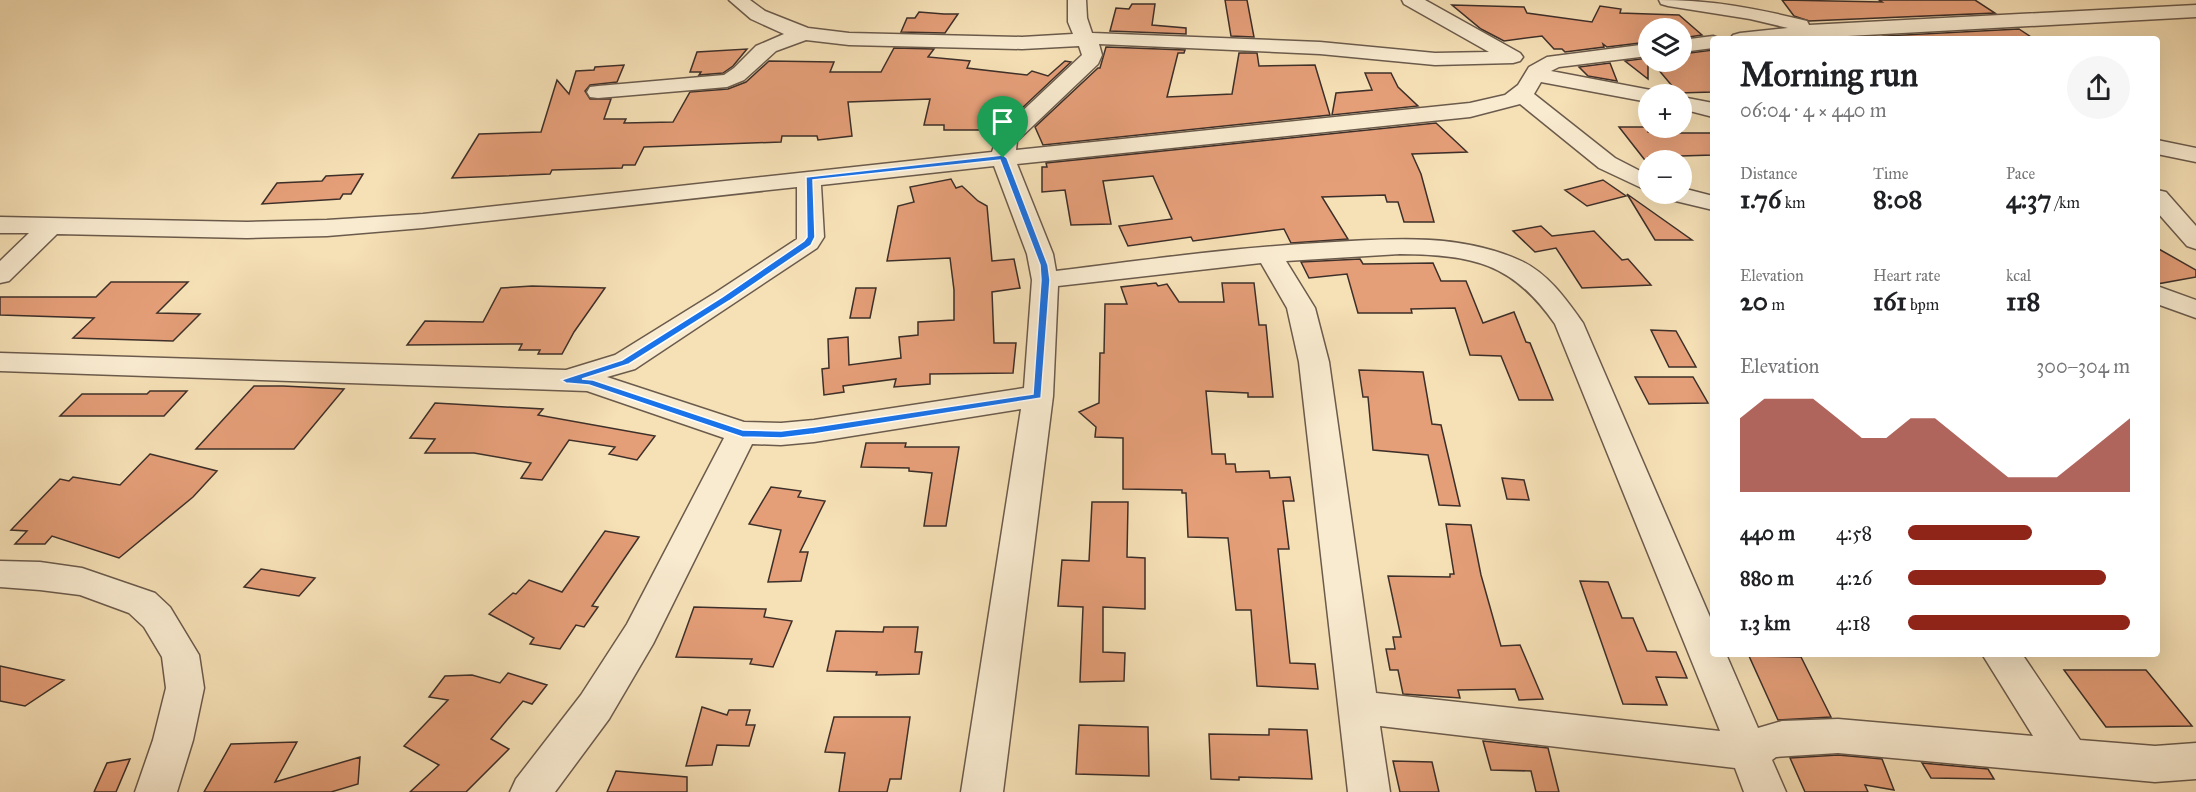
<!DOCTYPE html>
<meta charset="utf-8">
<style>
:root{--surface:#fff;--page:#f6f6f6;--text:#202124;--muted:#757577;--accent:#8f2418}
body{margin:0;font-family:"IM FELL Great Primer",serif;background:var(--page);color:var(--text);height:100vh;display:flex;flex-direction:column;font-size:22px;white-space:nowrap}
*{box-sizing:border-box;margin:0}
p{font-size:20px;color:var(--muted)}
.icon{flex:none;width:33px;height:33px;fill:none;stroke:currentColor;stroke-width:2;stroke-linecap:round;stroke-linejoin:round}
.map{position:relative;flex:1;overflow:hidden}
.details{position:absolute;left:1710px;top:36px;width:450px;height:621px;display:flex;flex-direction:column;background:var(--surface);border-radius:6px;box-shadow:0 6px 24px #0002}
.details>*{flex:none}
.controls{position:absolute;left:1638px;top:18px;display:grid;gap:12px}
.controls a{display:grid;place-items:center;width:54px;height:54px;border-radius:50%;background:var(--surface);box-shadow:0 6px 24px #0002;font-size:30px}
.pin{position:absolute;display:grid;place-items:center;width:51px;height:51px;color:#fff;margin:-62px -26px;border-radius:50% 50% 50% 0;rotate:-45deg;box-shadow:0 0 6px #0007}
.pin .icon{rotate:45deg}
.round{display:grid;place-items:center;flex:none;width:63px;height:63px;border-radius:32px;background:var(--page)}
.overview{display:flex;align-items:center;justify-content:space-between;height:102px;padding:0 30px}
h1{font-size:33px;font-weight:700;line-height:45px}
.metrics{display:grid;grid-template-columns:repeat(3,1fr);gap:9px;height:102px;padding:6px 30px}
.metrics div{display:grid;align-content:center}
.metrics b{font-size:26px;font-weight:700}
.metrics small{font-size:16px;font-weight:400}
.metrics p{font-size:16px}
.chart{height:168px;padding:12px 30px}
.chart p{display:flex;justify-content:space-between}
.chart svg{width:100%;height:108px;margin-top:6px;fill:var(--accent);opacity:.7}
ul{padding:0 30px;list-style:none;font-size:20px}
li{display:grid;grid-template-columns:96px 72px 1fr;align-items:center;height:45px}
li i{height:15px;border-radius:8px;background:var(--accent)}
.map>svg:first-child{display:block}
.building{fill:#e49e78;stroke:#3d2f29;stroke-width:1.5}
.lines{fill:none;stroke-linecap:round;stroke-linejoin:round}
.minor-casing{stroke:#6b5b4c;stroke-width:3}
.minor{fill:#f9ebd0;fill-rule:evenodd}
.route{fill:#1a73e8;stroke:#fff;stroke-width:1.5;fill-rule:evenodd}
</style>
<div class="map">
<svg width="2196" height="792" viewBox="0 0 2196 792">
<rect width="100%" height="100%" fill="#f6e0b6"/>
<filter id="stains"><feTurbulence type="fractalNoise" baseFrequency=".00333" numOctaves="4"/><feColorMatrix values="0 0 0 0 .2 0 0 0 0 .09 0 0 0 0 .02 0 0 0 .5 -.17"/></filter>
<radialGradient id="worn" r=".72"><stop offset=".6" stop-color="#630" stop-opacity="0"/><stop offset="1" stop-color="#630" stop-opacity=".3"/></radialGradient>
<path class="building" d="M1225,0H1247L1254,37L1231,36Z
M1782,0L1882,2L1879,0H1975L1995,13L1809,21L1794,16Z
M1132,4H1155L1152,25L1186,28V34L1110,31L1116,8L1129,9Z
M1452,5L1524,7L1527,13L1592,22L1600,6L1621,9L1620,13L1679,15L1702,35L1682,38V28H1648V42L1607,47L1603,44L1604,47L1565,52L1562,49H1554L1542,36L1504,41L1481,29Z
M919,12L944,14H958L945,33L901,32L907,18H915Z
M2019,29L2034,39H1890L1884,36Z
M1106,47L1185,50L1184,53H1178L1167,97L1232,94L1239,53H1257L1259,66L1315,65L1330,115L1043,145L1035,127L1098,68H1100Z
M894,48L934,49L928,57L970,61L967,68L1027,75L1032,71L1048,76L1065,61L1071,62L1019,111L989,104L986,130H944V125H924L930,99L848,102L852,136L818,140L817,136H782L781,142L644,147L635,165H623L622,168L552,170L550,174L452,178L479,134L541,132L557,80L569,94L576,71L594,70L595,67L624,65L617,82L590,85L585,91L590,99H611L604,119H626L624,123L673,122L690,92L728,89L746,82L769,61L834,62L830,72H881Z
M747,49L733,66L723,73L699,75L701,72H690L697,52Z
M1713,50V92L1678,93L1652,62H1682V54Z
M1648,58V79L1625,61Z
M1610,63L1617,81L1588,76L1579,67Z
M1365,73H1391L1398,87L1418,106L1332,115L1336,93L1372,90Z
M1436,123L1467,152L1412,154L1421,174L1434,222H1404L1398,202H1387L1385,195L1322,197L1348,239L1291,243L1284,229L1193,241L1191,237L1128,246L1119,226L1172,219L1153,176L1103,181L1111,224L1071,225L1065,190L1042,192V167H1047L1046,163Z
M1619,127H1648V132L1662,133H1713V155L1648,157V164Z
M363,174L351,194H343L340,199L262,204L277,183L322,181L326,176Z
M951,179L956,188L962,186L978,201L987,206L992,261L1014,259L1020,288L992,292L994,343H1016L1013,373L930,374V384L894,387L896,379L843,386L844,392L824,395L822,369L829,368L828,339L848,337L849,365L901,358L899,337L918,335V322L954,320V290L950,258L887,261L898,206L914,202L910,187Z
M1603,180L1626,196L1587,206L1565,190Z
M1627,194L1692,240H1655Z
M1541,226L1552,236L1594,231L1622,260L1628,259L1651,285L1582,288L1556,248L1535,252L1513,231Z
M2157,248L2196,270V277L2157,284Z
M1360,259L1363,264L1433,263L1441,281H1466L1483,323L1514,312L1526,342L1530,343L1553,400H1519L1501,356L1470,355L1455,308L1411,309L1412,313H1358L1347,274L1309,278L1301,262Z
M111,282H188L157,313L200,314L173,341L73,338L94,318L0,315V297H96Z
M1156,283L1158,286L1167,284L1179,302H1224L1222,283H1254L1259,325H1266L1273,397H1248V393L1206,391L1212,454H1225L1226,464H1235L1236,472L1269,471L1270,478L1290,477L1294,501H1283L1289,549H1278L1290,663L1315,664L1318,689L1257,686L1251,610H1236L1228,538L1188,537L1186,493H1182V490L1123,489V438L1095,437L1096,427L1079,412L1099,403L1100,353H1104L1105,304H1127L1121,287Z
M532,286L605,288L574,332L562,354H538L540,350H519L522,344L407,345L425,321L483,322L501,288Z
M856,288H876L870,318H850Z
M1651,330L1676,331L1696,367H1669Z
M1359,370L1423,372L1432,424L1441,425L1460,506L1439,505L1428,455L1373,450L1368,397H1363Z
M1635,377H1693L1708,403L1649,404Z
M254,386H283L344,389L294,449H196Z
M150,391H187L164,416H60L82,394H147Z
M435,403L543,409L538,415L655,436L637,460L609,454L615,447L569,440L542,480L521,478L531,463L474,453H425L435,439L410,438Z
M866,443H906L905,447H959L946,526H924L932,473L909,471V468L861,467Z
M150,454L217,471L193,497L119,558L52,536L45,544H15L27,531L11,530L60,479L69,481L73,477L120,485Z
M1502,478L1524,480L1529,500L1507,499Z
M771,487L801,491L798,497L825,501L800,552H808L801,581L768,582L781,530L749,524Z
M1092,502H1128L1127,557L1145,558V609L1103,607V652L1125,653L1124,681L1080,682L1083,607L1058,606L1062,560L1089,561Z
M1446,524L1471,525L1481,575L1501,646L1520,645L1543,699L1519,700L1515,689L1458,690L1460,698L1403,694L1398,670H1390L1386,649H1395L1393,637H1401L1388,576L1450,577V574H1454Z
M605,531L639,537L592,606L598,607L584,627L576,625L560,649L530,644L534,638L489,614L513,593L516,594L529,580L562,592Z
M261,569L315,578L299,596L244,587Z
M1580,581L1608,582L1622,618H1633L1647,651L1676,652L1687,678L1656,677L1667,705L1623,704Z
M694,607L766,609L764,617L792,621L773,667L750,664L752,659L676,657Z
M884,627H918L915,652H922L919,674L876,675L877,672L827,671L836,631L883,632Z
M1749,656L1801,657L1831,717L1778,720Z
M0,666L64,680L25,706L0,701Z
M2064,670H2146L2192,726L2106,727Z
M508,673L547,685L532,704L523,701L491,739L509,749L466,792H410L439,765L404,746L448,700L429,697L445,676L472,675L500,683Z
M702,707L727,715L729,710H750L746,725H755L749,746L717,745L712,765L686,766Z
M834,717H910L901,779H890L887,792H839L845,753L825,752Z
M1079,725L1148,727L1149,776L1076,774Z
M1269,729L1307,730L1312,779L1239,777V780L1211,779L1209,734L1269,735Z
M1483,741L1548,748L1559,792H1536L1531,771L1491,770Z
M297,742L275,782L360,757L358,784L331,792H204L231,744Z
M1838,755L1882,759L1894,790L1865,785L1868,792H1805L1790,758Z
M130,759L116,792H94L107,763Z
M1393,761L1432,762L1439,792H1400Z
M1922,763L1988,769L1994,779L1931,778Z
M616,771L687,777V792H607Z"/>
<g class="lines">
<defs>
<path id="minor" d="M729,0H750L765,11L808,28L849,33L1022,37L1073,34L1068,22V0H1086L1087,18L1092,33L1320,42L1435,53L1489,52L1404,4L1402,0H1425L1520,53L1523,57L1520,61L1513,63L1435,65L1320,54L1099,44L1102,55L1098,64L1017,141L1016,150L1470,103L1505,95L1518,85L1529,67L1547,57L1648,44V56L1559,67L1551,71L1656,91L1658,94H1648V102L1541,82L1534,94L1615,158L1648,175V191L1599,168L1520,104L1470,117L1017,164L1053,254L1056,271C1143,260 1231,248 1318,243C1385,239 1456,232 1519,260C1547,272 1566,299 1583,323L1713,624V654H1726L1758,728L1782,721L1838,719L2033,736L1982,654H2022L2080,740L2155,746L2196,743V779L2155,782L1838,753L1776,757L1772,760L1786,792H1744L1735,768L1380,726L1390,792H1348L1299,362L1287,308L1261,263L1058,286L1053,396L1003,792H961L1021,409L814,442L781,445L752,444L653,644L609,719L555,792H510L516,779L581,695L627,624L724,438L587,391L0,371V353L566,370L615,355L715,293L797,239V187L423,228L327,236L247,238L57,234L9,281L0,283V261L29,233H0V217L247,222L327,220L423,214L992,152L998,134L1082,55L1079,46L1022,49L849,45L806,40L776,51L744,80L727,87L598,98L590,97L587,92L590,87L598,86L724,75L734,68L756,46L784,34L751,19ZM994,166L1027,254L1032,280L1024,388L814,420L781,423L744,422L607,377L635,369L817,248L824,237L821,185ZM1400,254C1472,255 1512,262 1555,324L1720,731L1376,693L1329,362L1315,308L1286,261Z
M1659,0C1713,0 1754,8 1807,21L1809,25L2196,5V17L1793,39H1730L1733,35L1740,33L1788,28L1750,19L1668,6L1661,4Z
M1713,36L1721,39H1713V48L1682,52V40Z
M1682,97L1713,103V117L1682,109Z
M2157,140L2196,148V162L2157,154Z
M1682,188L1713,196V210L1667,199L1664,194H1682Z
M2157,190L2166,192L2196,226V249L2187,246L2157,212Z
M2157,286L2196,300V318L2157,304Z
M0,561L40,562L82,568L155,593L170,607L199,655L204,688L193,740L177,792H135L153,740L166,688L162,657L144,627L129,613L80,595L40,590L0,587Z"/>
</defs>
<use href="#minor" class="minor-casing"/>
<use href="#minor" class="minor"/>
</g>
<path class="route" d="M1003,155L1007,158L1048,265L1050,280L1041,398L814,434L781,438L742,437L589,385L566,383L561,380L622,360L722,297L804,241L807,237L806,177ZM1000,160L1040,265L1041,280L1033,394L814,427L781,431L743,430L593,380L582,379L629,364L729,301L811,245L815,237L813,180Z"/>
<rect width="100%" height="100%" filter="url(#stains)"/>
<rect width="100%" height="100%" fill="url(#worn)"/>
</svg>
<div class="controls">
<a><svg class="icon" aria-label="layers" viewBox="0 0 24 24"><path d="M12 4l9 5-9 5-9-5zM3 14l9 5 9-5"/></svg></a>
<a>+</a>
<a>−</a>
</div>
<div class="pin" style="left:1003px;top:158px;background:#1e9e55"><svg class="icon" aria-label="arrive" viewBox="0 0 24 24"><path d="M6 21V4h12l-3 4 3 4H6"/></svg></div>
<section class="details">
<div class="overview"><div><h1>Morning run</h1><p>06:04 · 4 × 440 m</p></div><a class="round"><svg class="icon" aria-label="share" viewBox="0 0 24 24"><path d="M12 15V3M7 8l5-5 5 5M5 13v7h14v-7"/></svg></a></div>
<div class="metrics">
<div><p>Distance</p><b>1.76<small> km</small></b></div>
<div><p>Time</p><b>8:08</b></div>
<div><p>Pace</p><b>4:37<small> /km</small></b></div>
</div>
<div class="metrics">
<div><p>Elevation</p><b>20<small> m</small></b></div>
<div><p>Heart rate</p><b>161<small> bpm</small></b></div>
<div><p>kcal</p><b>118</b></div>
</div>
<div class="chart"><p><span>Elevation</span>300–304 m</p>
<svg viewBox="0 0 160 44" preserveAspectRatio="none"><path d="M0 44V14L10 6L20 6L30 6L40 14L50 22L60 22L70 14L80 14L90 22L100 30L110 38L120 38L130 38L140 30L150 22L160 14V44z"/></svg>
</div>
<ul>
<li><b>440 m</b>4:58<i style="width:56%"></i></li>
<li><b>880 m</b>4:26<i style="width:89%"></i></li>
<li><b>1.3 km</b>4:18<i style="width:100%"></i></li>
</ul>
</section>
</div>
